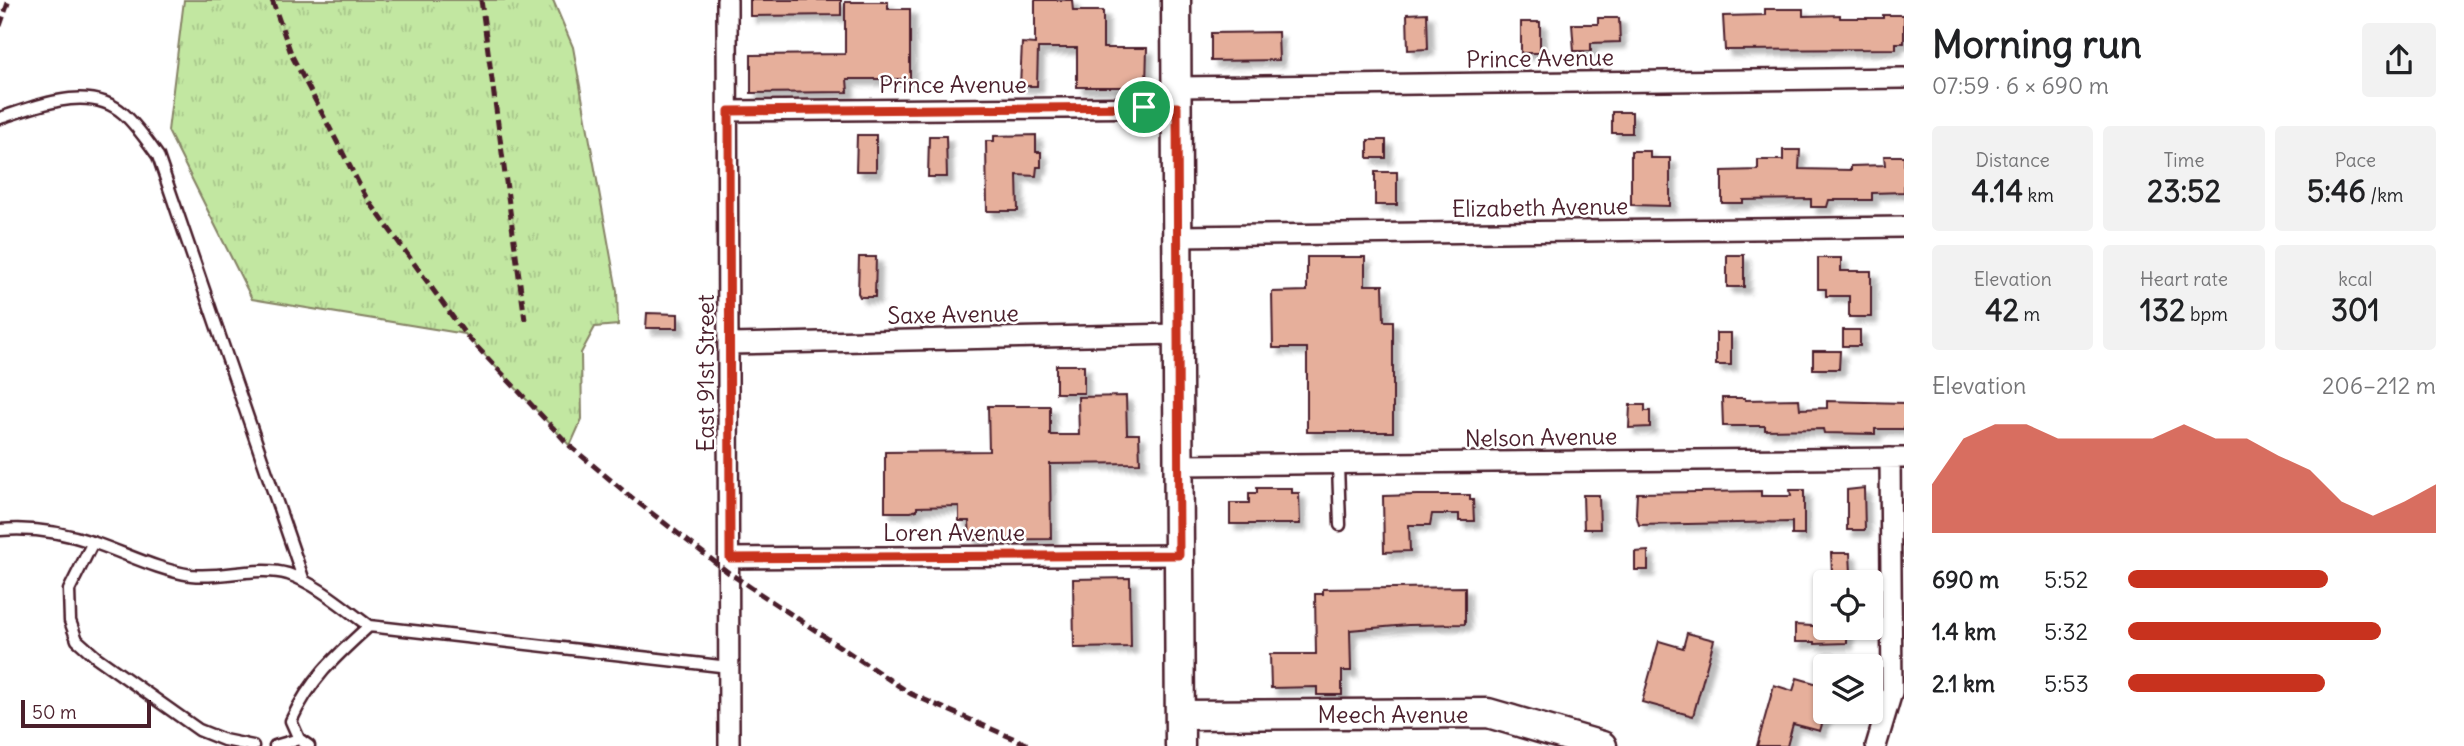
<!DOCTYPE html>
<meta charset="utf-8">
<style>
:root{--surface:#fff;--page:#f2f2f2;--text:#202124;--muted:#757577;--accent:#c8321e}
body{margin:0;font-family:Delius,sans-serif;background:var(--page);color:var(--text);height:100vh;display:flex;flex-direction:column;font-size:26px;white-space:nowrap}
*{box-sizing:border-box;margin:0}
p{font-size:23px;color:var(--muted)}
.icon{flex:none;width:38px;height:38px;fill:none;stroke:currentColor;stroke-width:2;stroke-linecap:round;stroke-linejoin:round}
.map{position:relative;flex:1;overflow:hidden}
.panel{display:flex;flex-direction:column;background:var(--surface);width:560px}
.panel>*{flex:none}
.buttons{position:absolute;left:1813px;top:570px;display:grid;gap:14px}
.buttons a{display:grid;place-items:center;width:70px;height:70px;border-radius:7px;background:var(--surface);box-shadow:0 2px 5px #0004;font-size:35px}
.scale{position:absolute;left:21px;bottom:18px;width:130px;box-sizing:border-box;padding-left:7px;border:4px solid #4a1f2b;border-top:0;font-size:19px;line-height:24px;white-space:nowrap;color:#4a1f2b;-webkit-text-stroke:5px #fff;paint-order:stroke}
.pin{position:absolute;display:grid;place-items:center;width:60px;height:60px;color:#fff;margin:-30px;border:4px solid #fff;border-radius:50%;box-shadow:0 2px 7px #0007}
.round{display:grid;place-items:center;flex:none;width:74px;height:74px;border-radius:7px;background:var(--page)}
.headline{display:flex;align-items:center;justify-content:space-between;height:119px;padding:0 28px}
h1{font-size:38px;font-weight:700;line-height:52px}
.metrics{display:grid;grid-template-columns:repeat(3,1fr);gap:10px;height:119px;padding:7px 28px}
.metrics div{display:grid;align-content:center;border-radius:7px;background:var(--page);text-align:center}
.metrics b{font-size:30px;font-weight:700}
.metrics small{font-size:19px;font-weight:400}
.metrics p{font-size:19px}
.chart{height:196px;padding:14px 28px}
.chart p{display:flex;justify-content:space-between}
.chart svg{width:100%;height:126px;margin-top:7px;fill:var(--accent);opacity:.7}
ul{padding:0 28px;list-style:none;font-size:23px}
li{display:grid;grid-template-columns:112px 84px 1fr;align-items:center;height:52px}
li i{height:18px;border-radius:9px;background:var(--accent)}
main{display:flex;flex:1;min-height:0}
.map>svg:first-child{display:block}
.grass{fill:url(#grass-tufts);stroke:#868366;stroke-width:2}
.building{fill:#e6af9b;stroke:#4a1f2b;stroke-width:2;filter:url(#shadow)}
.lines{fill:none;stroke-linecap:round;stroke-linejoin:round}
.lane-casing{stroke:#4a1f2b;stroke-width:15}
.street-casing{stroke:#4a1f2b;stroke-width:24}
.secondary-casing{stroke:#4a1f2b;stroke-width:33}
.lane{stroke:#fff;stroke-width:10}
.street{stroke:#fff;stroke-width:19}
.secondary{stroke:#fff;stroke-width:28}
.rail{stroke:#4a1f2b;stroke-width:5;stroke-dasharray:10 5;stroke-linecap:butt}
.route-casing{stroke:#fff;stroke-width:14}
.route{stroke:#c8321e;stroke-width:9}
.labels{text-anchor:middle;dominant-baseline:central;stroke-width:5;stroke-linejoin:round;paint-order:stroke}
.street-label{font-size:23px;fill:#4a1f2b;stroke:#fff}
</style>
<main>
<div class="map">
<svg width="1904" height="746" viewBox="0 0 1904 746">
<defs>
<pattern id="grass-tufts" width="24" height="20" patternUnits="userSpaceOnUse" patternTransform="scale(1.75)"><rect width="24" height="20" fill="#c2e7a1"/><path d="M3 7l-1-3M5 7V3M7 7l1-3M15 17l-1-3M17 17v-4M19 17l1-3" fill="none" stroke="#a8c68b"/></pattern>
<filter id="shadow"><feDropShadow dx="6" dy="6" stdDeviation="2" flood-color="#0004"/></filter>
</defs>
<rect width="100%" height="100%" fill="#fff"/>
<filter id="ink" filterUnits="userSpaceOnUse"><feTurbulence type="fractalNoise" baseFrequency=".0143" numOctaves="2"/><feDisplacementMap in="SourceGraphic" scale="14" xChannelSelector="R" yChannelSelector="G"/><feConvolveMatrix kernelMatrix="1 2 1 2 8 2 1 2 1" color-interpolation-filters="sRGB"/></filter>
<g filter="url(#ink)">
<path class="grass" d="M184,0H553L573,47L617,291L618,325L595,327L581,353L582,419L570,446L465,334L252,299L168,131Z"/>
<path class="building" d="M750,0H841V15L750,16Z
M1035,0H1072L1073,11H1103V48H1147L1146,87H1077V48H1038L1037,86H1020L1022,43L1035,44Z
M845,2H888V9H910V79H847L848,92L751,93V55L845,54Z
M1765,9H1803V16L1840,15V18H1883V15H1904V43H1896V49L1725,50L1723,16L1765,15Z
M1427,13L1428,49L1408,50L1407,14Z
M1598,18H1619L1620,42L1591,43V51H1574L1572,24H1598Z
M1521,22H1540V53H1521Z
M1278,32L1279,60L1211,61V33Z
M1612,112H1632V133H1612Z
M857,135H876V171H856Z
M1036,135V152H1041V167H1037L1036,176L1017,175L1018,211H987L986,141H994V136Z
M929,136H946L947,177H928Z
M1368,140H1386V158H1368Z
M1783,150H1800L1799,169L1851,170V166L1885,165L1884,156H1904V192L1872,193V200H1829L1827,207H1811V199L1743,200V203H1722V171L1758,170V160H1783Z
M1631,151H1650V158H1670V206L1631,205Z
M1375,172H1397V205H1375Z
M1727,255H1744V287H1727Z
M859,257H876L875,297H860L858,293Z
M1307,257H1365V285H1383L1384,321H1393V432H1307V348H1273L1272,292L1307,291Z
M1818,258H1841V271H1871V317H1849V296H1826V289H1818Z
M647,313L678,314V328H646Z
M1843,330H1860V346H1843Z
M1716,333H1731V365H1716Z
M1813,351H1840L1839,369H1813Z
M1056,365H1084V393H1056Z
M1126,396L1127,434H1139L1140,463L1050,464L1051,539L973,540L970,538L969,521H959V506L917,507V510L911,512H885V452L989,451L988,406H1050V435H1079L1078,397Z
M1722,398H1745V400L1799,399L1800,409L1827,408V401L1904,403V429H1875V434L1824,433L1823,429L1765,430V426H1723Z
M1630,405H1645V411H1650V427L1629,428Z
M1257,488H1292V493H1299L1300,524H1230V503H1249V493H1257Z
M1864,488L1865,530H1847V490Z
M1790,490H1804V535H1792V522L1639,525L1636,514L1637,493L1761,491V496H1791Z
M1417,495H1470V500H1473L1474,521H1459V514H1432L1430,525H1409L1410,551L1384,552L1383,496Z
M1583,495H1599L1600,529H1584Z
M1648,551V570H1635V552Z
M1831,553H1850L1851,573L1832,574Z
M1130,578L1131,647L1074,648L1073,579Z
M1465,587V624L1408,625L1350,630L1351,671H1342V695H1317V687L1271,688L1270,654H1316L1315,594H1323V589Z
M1795,625L1847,628V643L1815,644V642H1795Z
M1687,633L1714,640L1693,716L1642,702L1659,641L1683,648Z
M1797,678L1825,686V714L1820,731L1793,724L1787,746H1757L1774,685L1793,691Z"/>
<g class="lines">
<defs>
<path id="lane" d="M0,118C37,106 90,83 124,114C137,126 148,142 158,156L304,581
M1338,464L1340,525
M0,530C33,527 63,532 95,543C127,554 158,570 191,575C223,579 258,565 288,574C317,584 344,608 369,626
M93,542L69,590L70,621L77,640L96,657L199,730L224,740L253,746
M275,746L299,739
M309,746L299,739L291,721C311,678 335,657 369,626L729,667"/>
<path id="street" d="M727,0L729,746
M1177,87L1904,78
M729,111L1177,107
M1177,236L1904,227
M729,344L1178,334
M1178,465L1904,458
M730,558L1179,555
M1876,746L1892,692L1890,458"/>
<path id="secondary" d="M1176,0L1180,746
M1180,715L1488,713L1602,746"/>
</defs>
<use href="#lane" class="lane-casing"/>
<use href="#street" class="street-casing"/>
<use href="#secondary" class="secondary-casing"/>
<use href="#lane" class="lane"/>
<use href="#street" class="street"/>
<use href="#secondary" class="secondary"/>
<path class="rail" d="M272,0L292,56L366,197L465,334L570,446L631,497L729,573L911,694L1031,746
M481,0L525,320
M0,26L9,0"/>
</g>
</g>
<g class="lines" filter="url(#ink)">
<defs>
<path id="route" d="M1144,107H1177L1179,555L730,558L729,111Z"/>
</defs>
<use href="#route" class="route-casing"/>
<use href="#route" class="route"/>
</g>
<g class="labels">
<g class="street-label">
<text transform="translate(1540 58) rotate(-1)">Prince Avenue</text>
<text x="953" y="84">Prince Avenue</text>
<text transform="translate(1540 207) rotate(-1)">Elizabeth Avenue</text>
<text transform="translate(953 314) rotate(-1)">Saxe Avenue</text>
<text transform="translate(705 373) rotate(-90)">East 91st Street</text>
<text transform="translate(1541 437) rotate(-1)">Nelson Avenue</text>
<text x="954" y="532">Loren Avenue</text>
<text x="1393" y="714">Meech Avenue</text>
</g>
</g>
</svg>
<div class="buttons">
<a><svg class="icon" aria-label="locate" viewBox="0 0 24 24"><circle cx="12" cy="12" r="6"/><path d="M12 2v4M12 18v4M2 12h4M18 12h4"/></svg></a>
<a><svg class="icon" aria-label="layers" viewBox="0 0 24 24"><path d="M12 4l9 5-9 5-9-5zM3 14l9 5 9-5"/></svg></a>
</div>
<div class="scale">50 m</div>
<div class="pin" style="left:1144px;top:107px;background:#1e9e55"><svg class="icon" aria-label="arrive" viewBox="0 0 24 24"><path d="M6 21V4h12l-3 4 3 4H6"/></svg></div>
</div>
<section class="panel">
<div class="headline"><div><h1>Morning run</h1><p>07:59 · 6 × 690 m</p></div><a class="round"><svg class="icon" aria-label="share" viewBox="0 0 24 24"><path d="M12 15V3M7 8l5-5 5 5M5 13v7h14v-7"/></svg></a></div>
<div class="metrics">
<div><p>Distance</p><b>4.14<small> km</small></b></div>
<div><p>Time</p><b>23:52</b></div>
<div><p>Pace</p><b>5:46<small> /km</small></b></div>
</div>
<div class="metrics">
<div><p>Elevation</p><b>42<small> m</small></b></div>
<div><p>Heart rate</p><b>132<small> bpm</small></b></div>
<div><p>kcal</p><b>301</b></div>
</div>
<div class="chart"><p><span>Elevation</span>206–212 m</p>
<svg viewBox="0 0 160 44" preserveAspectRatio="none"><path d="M0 44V27L10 11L20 6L30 6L40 11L50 11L60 11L70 11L80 6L90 11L100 11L110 17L120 22L130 33L140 38L150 33L160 27V44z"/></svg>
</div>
<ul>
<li><b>690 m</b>5:52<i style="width:65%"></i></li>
<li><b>1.4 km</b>5:32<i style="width:82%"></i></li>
<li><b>2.1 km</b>5:53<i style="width:64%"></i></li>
</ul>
</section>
</main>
